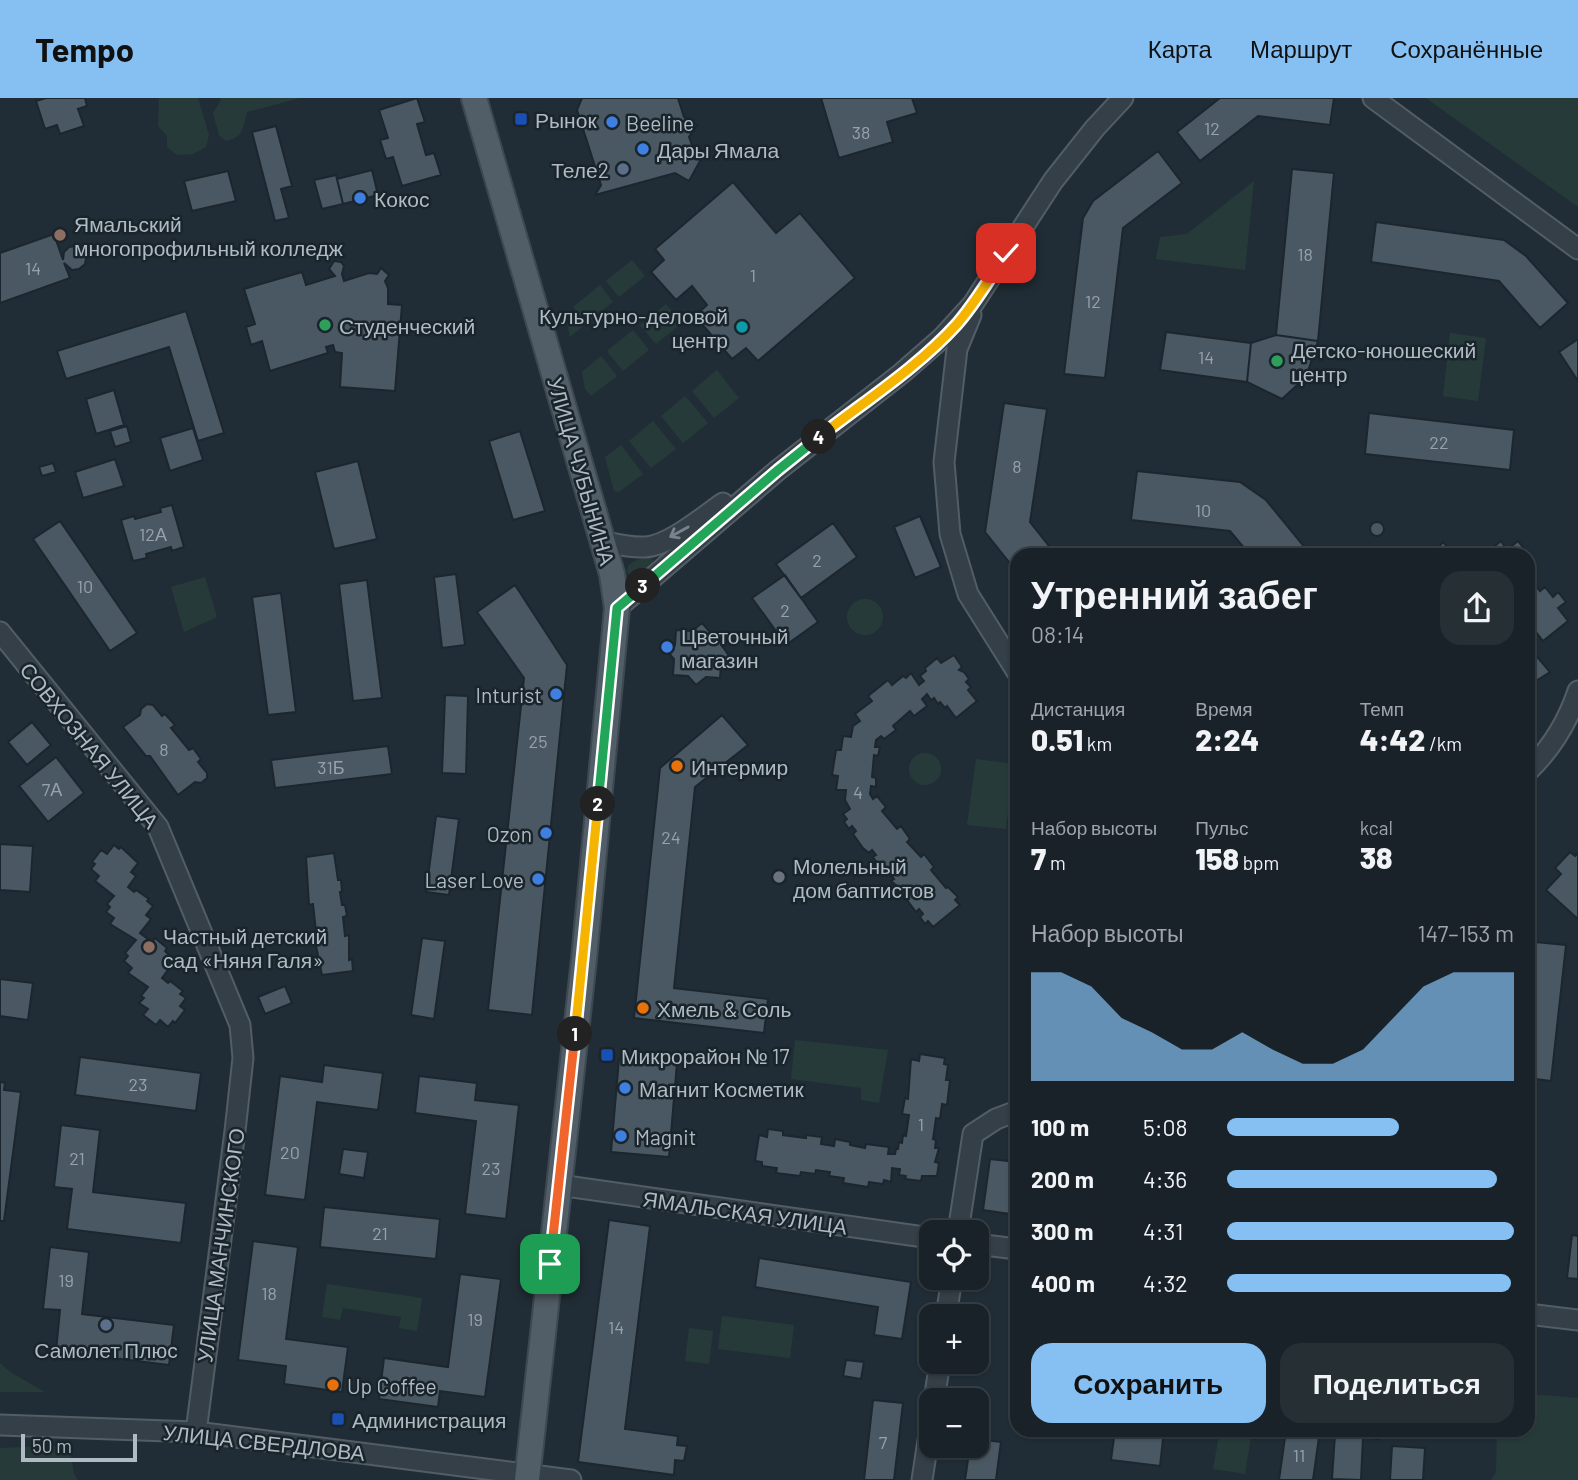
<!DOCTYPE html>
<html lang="ru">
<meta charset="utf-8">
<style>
:root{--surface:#192228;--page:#262f34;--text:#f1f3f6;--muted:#9fa4a8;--line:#373f45;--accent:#86bff2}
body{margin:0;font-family:Barlow,sans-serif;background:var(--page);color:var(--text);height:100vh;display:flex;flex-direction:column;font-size:26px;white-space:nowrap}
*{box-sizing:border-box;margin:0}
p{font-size:23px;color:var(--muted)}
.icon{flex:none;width:38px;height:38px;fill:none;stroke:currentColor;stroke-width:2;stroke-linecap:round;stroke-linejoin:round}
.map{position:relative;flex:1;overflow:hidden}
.panel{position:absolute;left:1010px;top:450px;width:525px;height:889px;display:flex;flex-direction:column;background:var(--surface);border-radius:21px;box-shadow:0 2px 5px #0004,0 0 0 2px var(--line)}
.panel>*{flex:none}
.tools{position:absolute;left:919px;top:1122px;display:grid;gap:14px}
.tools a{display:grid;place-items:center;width:70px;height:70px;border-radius:14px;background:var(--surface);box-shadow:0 2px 5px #0004,0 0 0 2px var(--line);font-size:35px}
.scale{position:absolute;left:21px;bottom:18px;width:116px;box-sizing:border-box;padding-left:7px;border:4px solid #afbac4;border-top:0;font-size:19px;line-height:24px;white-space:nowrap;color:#afbac4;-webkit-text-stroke:5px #1a242b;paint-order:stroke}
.pin{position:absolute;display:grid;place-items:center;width:60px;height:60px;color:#fff;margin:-30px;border-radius:14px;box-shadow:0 4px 10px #0006}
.km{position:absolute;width:35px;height:35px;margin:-18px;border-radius:50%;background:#222;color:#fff;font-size:19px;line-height:35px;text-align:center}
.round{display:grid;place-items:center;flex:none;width:74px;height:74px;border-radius:21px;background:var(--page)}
.summary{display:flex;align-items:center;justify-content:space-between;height:119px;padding:0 21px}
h1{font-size:38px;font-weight:800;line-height:52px}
.metrics{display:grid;grid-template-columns:repeat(3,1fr);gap:10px;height:119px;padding:7px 21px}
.metrics div{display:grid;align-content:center}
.metrics b{font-size:30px;font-weight:800}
.metrics small{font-size:19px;font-weight:400}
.metrics p{font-size:19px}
.chart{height:196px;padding:14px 21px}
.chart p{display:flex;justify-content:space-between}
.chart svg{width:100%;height:126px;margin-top:7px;fill:var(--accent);opacity:.7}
.button{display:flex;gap:14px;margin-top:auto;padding:14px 21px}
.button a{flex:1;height:80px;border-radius:21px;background:var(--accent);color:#111;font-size:28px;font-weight:800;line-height:80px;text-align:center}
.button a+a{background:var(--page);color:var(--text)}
ul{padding:0 21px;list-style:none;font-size:23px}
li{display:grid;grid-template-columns:112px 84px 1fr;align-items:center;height:52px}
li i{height:18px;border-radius:9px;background:var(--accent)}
header{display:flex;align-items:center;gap:42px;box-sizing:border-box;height:98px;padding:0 35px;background:var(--accent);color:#111}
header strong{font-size:33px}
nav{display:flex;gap:38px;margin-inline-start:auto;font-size:24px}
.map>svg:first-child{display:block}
.green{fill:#263b39}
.building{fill:#495862;stroke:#1c262e;stroke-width:2}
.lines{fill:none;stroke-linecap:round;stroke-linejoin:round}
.minor-casing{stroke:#525d65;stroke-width:23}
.major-casing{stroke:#3e4851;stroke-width:28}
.minor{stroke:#353f47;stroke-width:19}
.major{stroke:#525e67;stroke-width:24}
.oneway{stroke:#78838c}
.split-1-casing{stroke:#fff;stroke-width:14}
.split-2-casing{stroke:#fff;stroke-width:14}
.split-3-casing{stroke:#fff;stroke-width:14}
.split-4-casing{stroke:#fff;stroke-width:14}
.split-5-casing{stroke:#fff;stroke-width:14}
.split-1{stroke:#f0652b;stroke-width:9}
.split-2{stroke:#f5b400;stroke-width:9}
.split-3{stroke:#22a559;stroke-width:9}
.split-4{stroke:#22a559;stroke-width:9}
.split-5{stroke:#f5b400;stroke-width:9}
.transit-dot{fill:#1a4fb4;stroke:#1a242b;stroke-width:2.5}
.shop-dot{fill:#3f7fe0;stroke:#1a242b;stroke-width:2.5}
.service-dot{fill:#5c6f8a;stroke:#1a242b;stroke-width:2.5}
.education-dot{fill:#8d6e63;stroke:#1a242b;stroke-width:2.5}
.leisure-dot{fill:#2e9e5b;stroke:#1a242b;stroke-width:2.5}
.culture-dot{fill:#0f9aa8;stroke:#1a242b;stroke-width:2.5}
.food-dot{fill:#e8710a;stroke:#1a242b;stroke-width:2.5}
.worship-dot{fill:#6b7280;stroke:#1a242b;stroke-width:2.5}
.labels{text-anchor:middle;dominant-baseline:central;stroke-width:5;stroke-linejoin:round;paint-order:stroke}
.number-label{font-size:18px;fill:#96a2ac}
.poi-label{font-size:21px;fill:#afbac4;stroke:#1a242b;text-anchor:start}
.street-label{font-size:21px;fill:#afbac4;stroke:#1a242b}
</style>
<header>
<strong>Tempo</strong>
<nav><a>Карта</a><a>Маршрут</a><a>Сохранённые</a></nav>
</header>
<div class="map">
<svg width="1578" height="1382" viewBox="0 0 1578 1382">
<rect width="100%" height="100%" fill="#212d36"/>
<path class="green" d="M159,0H198L209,37L206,49L193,56L177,57L167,49V38L158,28Z
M220,0H300L247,14C243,29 243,40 226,43L219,37L213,15L221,2Z
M1426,0H1578V109Z
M1254,83L1245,172L1156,161L1160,139L1187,136Z
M632,162L645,178L619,199L606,183Z
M600,187L613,204L586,226L573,209Z
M666,206L682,225L656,246L640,227Z
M569,212L582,229L570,239L565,215Z
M633,232L649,252L623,273L607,253Z
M1450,235L1486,240L1478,303L1443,298Z
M601,258L617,278L591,298L585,291L582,274Z
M717,272L739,300L714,320L692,293Z
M685,298L708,325L683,345L661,318Z
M653,323L676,351L651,370L629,343Z
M621,347L643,376L619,394L614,393L605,359Z
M651,459L657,469L635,482C615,468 638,460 651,459Z
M205,479L217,519L184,534L171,489Z
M847 519a18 18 0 1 1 36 0a18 18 0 1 1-36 0Z
M909 671a16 16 0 1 1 32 0a16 16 0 1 1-32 0Z
M976,661L1014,666L1006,731L967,727Z
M795,942L888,952L879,1005L861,1002V990L791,981Z
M327,1186L422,1200L417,1233L399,1230L401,1219L343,1210L340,1222L322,1219Z
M722,1218L794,1227L790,1260L718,1251Z
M689,1230L713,1233L709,1266L685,1263Z
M0,1265L10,1274L45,1294H0Z
M1528,1296L1578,1300V1382H1491L1496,1374L1497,1332H1528Z
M1220,1332H1252L1245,1376L1213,1371Z
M46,1348H65C77,1362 69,1371 78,1382H0V1350Z"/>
<path class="building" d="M46,0H85L87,8L78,11L84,28L60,36L57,27L45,31L36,3Z
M417,0L425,24L417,26L426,57L434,55L441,77L402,88L393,59L386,61L380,42L388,40L379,12Z
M582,0H678L684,19L697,27L689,39L692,47L705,54L689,83L675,75L595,97L601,87L577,12Z
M821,0H912L917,15L887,24L893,44L839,60Z
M1220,0H1334L1330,27L1258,18L1200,63L1177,34Z
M276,28L292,88L281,91L289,120L275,123L252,34Z
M1158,53L1182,85L1123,130L1105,280L1064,276L1083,120L1093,103Z
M1292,71L1334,75L1318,243L1276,237Z
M372,72L378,97L343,106L337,81Z
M228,73L236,103L192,113L184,83Z
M336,77L343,106L322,111L314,82Z
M733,84L776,135L800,115L855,180L758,263L746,250L732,261L695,218L707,207L692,188L676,202L651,174L664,162L655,151Z
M1376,124L1504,142L1526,158L1568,205L1540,230L1499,183L1371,164Z
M54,136L63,162L64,154L69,149L76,148L82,150L87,156L85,166L79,171L72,172L64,165L70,180L0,205V155Z
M334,163L341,164L344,168L342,176L344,183L369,175L377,176L381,170L389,177L385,183L388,190V206L402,207L395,293L340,289L342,255L335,254L333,247L326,249L328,255L270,273L262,243L251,247L246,229L255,226L244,191L302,174L306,187L335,178L329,171Z
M186,213L224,335L198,343L169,249L66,281L57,253Z
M1166,234L1251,245L1247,284L1160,272Z
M1276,237L1318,243L1306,279L1282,301L1247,284L1251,245Z
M1578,241V283L1559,254Z
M114,292L124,327L96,336L86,301Z
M1004,305L1047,311L1030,424L1056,457H1017V474L985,434Z
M1369,315L1514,332L1510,372L1365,356Z
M127,328L131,344L115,349L110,333Z
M193,330L203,362L170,373L160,340Z
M520,333L545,413L513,422L489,343Z
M115,361L124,388L83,400L75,374Z
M358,363L377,441L334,451L315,374Z
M53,365L56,374L42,378L39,369Z
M1137,373L1240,384L1266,402L1311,457H1250L1230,433L1131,422Z
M172,407L184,449L172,453L171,449L146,456L147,460L133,463L121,422L134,418L135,421L161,414L160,410Z
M920,418L941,469L915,480L894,429Z
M60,423L137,535L110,553L33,441Z
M1370 431a7 7 0 1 1 14 0a7 7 0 1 1-14 0Z
M833,425L857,459L801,500L776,466Z
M1501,443L1507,452L1518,443L1528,456L1484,457Z
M1443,444L1453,457H1432Z
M456,476L465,547L442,550L434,479Z
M785,477L818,524L786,547L752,500Z
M1528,478L1540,493L1545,489L1553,499L1558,494L1566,504L1558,510L1568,523L1543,543L1532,529L1528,532Z
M367,482L382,600L353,603L339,486Z
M515,487L567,567L532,917L488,912L524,580L477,514Z
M281,495L296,614L268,617L252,499Z
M702,525L710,534L723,535L722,548L730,559L721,567L720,580L706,579L696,587L688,578L673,577L674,561L668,554L675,547L676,532L692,533Z
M1528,548L1550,574L1528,588Z
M954,557L962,569L959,572L964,574L969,581L966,584L971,589L968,592L977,603L956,620L947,608L945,610L940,604L938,606L934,600L931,602L927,596L922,601L927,608L914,618L910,613L893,628L896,632L884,641L881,638L876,642L875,649H880L878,658L874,657L872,679L876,680V689L871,688L870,696L873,701L877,698L886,709L882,713L897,731L901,728L910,741L907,744L921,759L924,756L934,769L931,772L946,790L948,789L958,799L955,802L960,807L933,829L928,823L925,826L920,819L923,816L919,811L916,814L901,794L903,793L891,783L894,781L889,775L891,773L881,764L878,767L873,759L876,757L872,752L869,755L863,750L853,736L856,733L852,728L849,731L844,724L847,721L843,716L850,711L845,702L846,692H836L838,678L832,677L836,652H841L843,638L851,639L853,628L860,623L855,616L872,603L868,598L888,582L892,587L903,578L906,580L911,575L919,587L924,583L920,578L926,573L925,570L937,560L941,565Z
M445,597L468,598L466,676L442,675Z
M147,606L153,607L162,618L165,616L175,627L171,630L189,652L193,650L201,661L198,664L207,675V680L201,685L195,684L178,697L150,658H146L123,629L140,617L141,611Z
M722,617L748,647L695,689L674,890L768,901L764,935L634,920L660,670Z
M32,624L51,647L27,667L8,644Z
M388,648L392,676L275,690L271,662Z
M56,659L84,695L48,724L19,688Z
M436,718L459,721L449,797L426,794Z
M0,746L33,748L30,794L0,792Z
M114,747L119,751L121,749L138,765L131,774L136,778L128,789L134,794L136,792L149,801L147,803L153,808L146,817L151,821L140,835L152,844L155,840L167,850L165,853L170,858L165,865L170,869L162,880L168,885L170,883L183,893L180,896L186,900L180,908L185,912L175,925L173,923L168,929L160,922L156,927L143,917L148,911L139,905L144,900L141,898L148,889L128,875L132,870L124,863L128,858L125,855L136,842L110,826L114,820L106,814L110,809L107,806L114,798L95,783L99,778L91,771L95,766L92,764L101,752L107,756Z
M1570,754L1575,758L1578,755V821L1546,792L1561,776L1555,770Z
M334,755L338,782H341L342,794H340L342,807H345L347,818L343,819L345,838L349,837V862L352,861L353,873L322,877L315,843H317L313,806L309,807L306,759Z
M422,840L445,843L434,921L411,917Z
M1535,844L1566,847L1551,983L1528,980V910Z
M0,881L33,885L28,922L0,918Z
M285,888L292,905L265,916L258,899Z
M920,956L945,960L944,966L948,967L946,982H950L947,1007L942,1006L940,1021L936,1020L933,1041L936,1042L935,1050H939L935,1064L939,1065L937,1078H922L921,1083L905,1081L906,1078L899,1077L900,1071L892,1070L891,1084L884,1082L883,1086L869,1084L868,1089L843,1085L844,1080L829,1078L830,1074L816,1072L815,1076L801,1074L800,1078L776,1075L777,1070L762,1068V1064L755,1063L759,1037L767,1039L768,1031L783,1033V1037L806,1040V1037L822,1039L821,1046L834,1048L835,1041L850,1044V1047L865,1050L866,1046L889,1049L888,1056H895L896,1051H898L899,1044L902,1045L903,1037L906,1038L909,1017L902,1016L905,1000L908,1001L911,961L919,963Z
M80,959L201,975L196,1013L75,997Z
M619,961L677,965L669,1059L611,1054Z
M324,967L383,975L378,1012L317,1004L305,1102L265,1097L280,978L322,984Z
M419,978L477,985L475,1002L519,1007L506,1121L465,1116L476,1023L415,1015Z
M0,984L5,985L4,992L21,994L4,1123H0Z
M61,1027L100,1032L93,1094L186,1105L181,1145L67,1131L72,1091L54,1089Z
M343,1051L368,1054L364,1080L339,1076Z
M990,1061L1017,1064L1010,1116L983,1112Z
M324,1109L440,1121L436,1161L320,1149Z
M609,1122L650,1128L625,1331L678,1338L677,1347L687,1348L684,1363L675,1362L674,1377L578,1364Z
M1572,1137L1578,1138V1181L1567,1180Z
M253,1143L298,1149L286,1241L348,1249L342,1294L284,1286L286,1268L238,1262Z
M50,1149L89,1154L82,1216L174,1227L169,1267L56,1253L60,1212L43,1211Z
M759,1160L911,1184L902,1241L874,1237L878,1209L755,1189Z
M460,1176L501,1181L485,1299L440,1293L438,1309L379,1301L384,1260L448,1269Z
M1528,1244L1536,1245L1533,1275L1528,1274Z
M846,1262L864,1264L861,1281L843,1278Z
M873,1302L903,1305L894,1382H864Z
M1115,1332H1164L1160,1368L1111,1362Z
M1286,1332H1320L1313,1382H1279Z
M1335,1332H1380L1379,1341L1335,1336Z
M1335,1336L1363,1339L1361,1382L1332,1381Z
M976,1341L1001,1344L996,1382H965L970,1348H976Z
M1392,1348L1425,1350L1423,1382H1390Z"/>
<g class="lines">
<defs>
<path id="minor" d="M1373,0L1578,151
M971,217L957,251L944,364L950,436L968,496L1017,574
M601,443C616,446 630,450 645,449C669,448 704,418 723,405
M617,510L778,372L902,275L942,240L973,206L1053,83L1095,30L1123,0
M0,534L158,729L240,927L243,960L235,1033L196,1334
M1528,673C1551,651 1568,623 1578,593
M559,1087L931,1140
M958,1134L973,1036L996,1021L1017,1013
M976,1146L1017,1151
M1528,1216L1578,1222
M946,1218L952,1180
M934,1302L940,1264
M0,1327L196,1334L571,1382
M922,1382L931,1323"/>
<path id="major" d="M474,0L612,476L617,510L584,861L527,1382"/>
</defs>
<use href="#minor" class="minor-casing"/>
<use href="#major" class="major-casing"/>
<use href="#minor" class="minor"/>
<use href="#major" class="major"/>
</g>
<defs><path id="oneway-shaft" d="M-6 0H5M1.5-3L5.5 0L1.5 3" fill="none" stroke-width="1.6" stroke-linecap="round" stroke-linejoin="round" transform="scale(1.75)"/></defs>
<use class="oneway" href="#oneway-shaft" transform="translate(679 434) rotate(151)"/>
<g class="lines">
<defs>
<path id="split-1" d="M550,1166L575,936"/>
<path id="split-2" d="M575,936L598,706"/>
<path id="split-3" d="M598,706L617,510L643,488"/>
<path id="split-4" d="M643,488L778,372L819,339"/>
<path id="split-5" d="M819,339C865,303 917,270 957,226C976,204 991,179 1006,155"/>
</defs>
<use href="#split-1" class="split-1-casing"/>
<use href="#split-2" class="split-2-casing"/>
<use href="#split-3" class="split-3-casing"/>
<use href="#split-4" class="split-4-casing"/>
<use href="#split-5" class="split-5-casing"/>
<use href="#split-1" class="split-1"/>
<use href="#split-2" class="split-2"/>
<use href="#split-3" class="split-3"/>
<use href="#split-4" class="split-4"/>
<use href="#split-5" class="split-5"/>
</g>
<g class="transit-dot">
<rect x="514" y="14" width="14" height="14" rx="3.5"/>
<rect x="600" y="950" width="14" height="14" rx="3.5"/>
<rect x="331" y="1314" width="14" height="14" rx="3.5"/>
</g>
<g class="shop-dot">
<circle cx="612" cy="24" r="7"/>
<circle cx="643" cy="51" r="7"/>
<circle cx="360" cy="100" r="7"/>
<circle cx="667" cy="549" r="7"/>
<circle cx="556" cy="596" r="7"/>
<circle cx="546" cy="735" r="7"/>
<circle cx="538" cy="781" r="7"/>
<circle cx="625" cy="990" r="7"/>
<circle cx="621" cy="1038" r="7"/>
</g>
<g class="service-dot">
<circle cx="623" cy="71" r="7"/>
<circle cx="106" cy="1227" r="7"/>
</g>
<g class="education-dot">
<circle cx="60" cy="137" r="7"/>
<circle cx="149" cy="849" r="7"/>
</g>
<g class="leisure-dot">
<circle cx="325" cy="227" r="7"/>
<circle cx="1277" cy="263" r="7"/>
</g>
<circle class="culture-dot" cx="742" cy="229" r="7"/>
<g class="food-dot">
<circle cx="677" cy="668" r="7"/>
<circle cx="643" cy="910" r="7"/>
<circle cx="333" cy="1287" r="7"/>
</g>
<circle class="worship-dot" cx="779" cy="779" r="7"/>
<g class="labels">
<g class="number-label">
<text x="1212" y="30">12</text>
<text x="861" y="34">38</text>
<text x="1305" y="156">18</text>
<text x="33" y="170">14</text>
<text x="753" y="177">1</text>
<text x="1093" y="203">12</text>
<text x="1206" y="259">14</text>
<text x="1439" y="344">22</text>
<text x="1017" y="368">8</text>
<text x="1203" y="412">10</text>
<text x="153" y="436">12А</text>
<text x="817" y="462">2</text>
<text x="85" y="488">10</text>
<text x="785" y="512">2</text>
<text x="538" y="643">25</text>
<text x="164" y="651">8</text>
<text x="331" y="669">31Б</text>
<text x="52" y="691">7А</text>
<text x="858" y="694">4</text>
<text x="671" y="739">24</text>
<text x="138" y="986">23</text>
<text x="921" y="1026">1</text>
<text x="290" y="1054">20</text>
<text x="77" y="1060">21</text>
<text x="491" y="1070">23</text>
<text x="380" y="1135">21</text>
<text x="66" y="1182">19</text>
<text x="269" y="1195">18</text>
<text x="475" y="1221">19</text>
<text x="616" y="1229">14</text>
<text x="883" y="1344">7</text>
<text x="1299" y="1357">11</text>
</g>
<g class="poi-label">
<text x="535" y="21">Рынок</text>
<text x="626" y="24">Beeline</text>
<text x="657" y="51">Дары Ямала</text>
<text x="609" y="71" text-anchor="end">Теле2</text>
<text x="374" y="100">Кокос</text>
<text x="74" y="125">Ямальский<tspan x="74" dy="24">многопрофильный колледж</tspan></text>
<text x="728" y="217" text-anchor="end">Культурно-деловой<tspan x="728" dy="24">центр</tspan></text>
<text x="339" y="227">Студенческий</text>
<text x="1291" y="251">Детско-юношеский<tspan x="1291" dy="24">центр</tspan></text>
<text x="681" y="537">Цветочный<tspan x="681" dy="24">магазин</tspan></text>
<text x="542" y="596" text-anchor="end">Inturist</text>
<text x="691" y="668">Интермир</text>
<text x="532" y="735" text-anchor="end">Ozon</text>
<text x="793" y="767">Молельный<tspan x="793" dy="24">дом баптистов</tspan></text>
<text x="524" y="781" text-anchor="end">Laser Love</text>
<text x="163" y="837">Частный детский<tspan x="163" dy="24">сад «Няня Галя»</tspan></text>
<text x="657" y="910">Хмель &amp; Соль</text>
<text x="621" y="957">Микрорайон № 17</text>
<text x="639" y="990">Магнит Косметик</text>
<text x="635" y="1038">Magnit</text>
<text x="106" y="1251" text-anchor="middle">Самолет Плюс</text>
<text x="347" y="1287">Up Coffee</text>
<text x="352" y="1321">Администрация</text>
</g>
<g class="street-label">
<text transform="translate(582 373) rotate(74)">УЛИЦА ЧУБЫНИНА</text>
<text transform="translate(90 647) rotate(51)">СОВХОЗНАЯ УЛИЦА</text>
<text transform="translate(745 1114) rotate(8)">ЯМАЛЬСКАЯ УЛИЦА</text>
<text transform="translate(220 1147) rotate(-82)">УЛИЦА МАНЧИНСКОГО</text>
<text transform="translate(264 1344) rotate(6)">УЛИЦА СВЕРДЛОВА</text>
</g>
</g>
</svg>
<div class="tools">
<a><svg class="icon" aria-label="locate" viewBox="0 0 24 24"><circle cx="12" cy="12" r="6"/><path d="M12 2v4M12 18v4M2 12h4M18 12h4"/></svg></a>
<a>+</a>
<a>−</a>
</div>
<div class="scale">50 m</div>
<div class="pin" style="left:550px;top:1166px;background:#1e9e55"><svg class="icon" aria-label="arrive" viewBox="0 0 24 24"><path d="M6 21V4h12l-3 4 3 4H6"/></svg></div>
<div class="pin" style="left:1006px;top:155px;background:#d93025"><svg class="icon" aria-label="check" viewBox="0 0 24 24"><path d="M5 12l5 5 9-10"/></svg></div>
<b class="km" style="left:575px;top:936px">1</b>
<b class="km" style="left:598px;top:706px">2</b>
<b class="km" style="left:643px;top:488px">3</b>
<b class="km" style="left:819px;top:339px">4</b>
<section class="panel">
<div class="summary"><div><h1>Утренний забег</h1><p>08:14</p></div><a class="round"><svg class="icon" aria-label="share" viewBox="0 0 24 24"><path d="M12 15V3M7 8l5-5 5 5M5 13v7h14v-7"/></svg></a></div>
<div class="metrics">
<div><p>Дистанция</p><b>0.51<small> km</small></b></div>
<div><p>Время</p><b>2:24</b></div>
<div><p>Темп</p><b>4:42<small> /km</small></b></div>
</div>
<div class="metrics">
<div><p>Набор высоты</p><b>7<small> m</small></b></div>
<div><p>Пульс</p><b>158<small> bpm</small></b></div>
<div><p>kcal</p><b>38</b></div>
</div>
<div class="chart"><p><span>Набор высоты</span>147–153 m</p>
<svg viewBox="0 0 160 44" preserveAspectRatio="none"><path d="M0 44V6L10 6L20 11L30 22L40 27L50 33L60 33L70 27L80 33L90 38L100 38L110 33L120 22L130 11L140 6L150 6L160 6V44z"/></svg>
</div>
<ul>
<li><b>100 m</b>5:08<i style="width:60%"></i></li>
<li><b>200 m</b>4:36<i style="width:94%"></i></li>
<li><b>300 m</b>4:31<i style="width:100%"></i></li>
<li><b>400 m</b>4:32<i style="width:99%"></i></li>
</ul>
<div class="button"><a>Сохранить</a><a>Поделиться</a></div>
</section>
</div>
